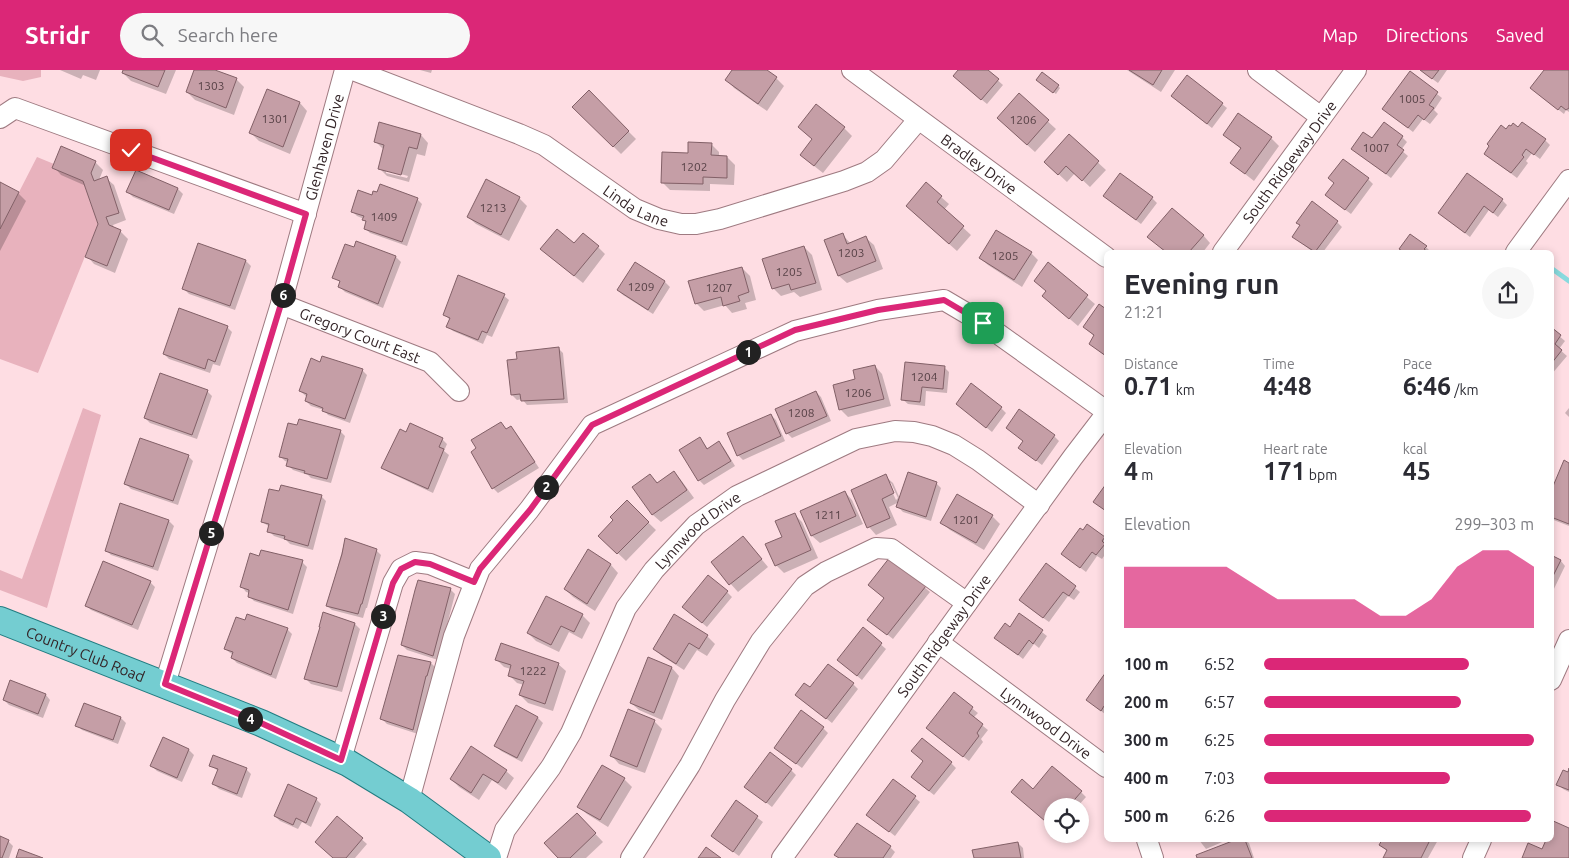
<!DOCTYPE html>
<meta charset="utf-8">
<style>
:root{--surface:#fff;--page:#f7f7f7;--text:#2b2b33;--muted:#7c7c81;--accent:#db2777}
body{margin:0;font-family:Ubuntu,sans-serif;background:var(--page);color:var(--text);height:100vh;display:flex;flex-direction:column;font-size:19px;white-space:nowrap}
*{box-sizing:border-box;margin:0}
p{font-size:16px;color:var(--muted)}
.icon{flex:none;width:28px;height:28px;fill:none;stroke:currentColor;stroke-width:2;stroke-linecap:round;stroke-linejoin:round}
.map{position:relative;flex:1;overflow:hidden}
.side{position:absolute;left:1104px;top:180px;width:450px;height:592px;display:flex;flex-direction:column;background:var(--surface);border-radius:8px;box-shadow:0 2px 8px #0003}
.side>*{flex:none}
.tools{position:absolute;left:1044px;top:728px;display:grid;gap:10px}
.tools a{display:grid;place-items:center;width:45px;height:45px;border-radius:50%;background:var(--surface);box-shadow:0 2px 8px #0003;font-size:25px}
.pin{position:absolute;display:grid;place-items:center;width:42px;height:42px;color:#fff;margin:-21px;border-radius:10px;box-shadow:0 2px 8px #0006}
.km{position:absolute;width:25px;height:25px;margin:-12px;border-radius:50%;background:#222;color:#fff;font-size:14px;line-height:25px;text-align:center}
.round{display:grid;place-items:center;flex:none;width:52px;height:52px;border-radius:26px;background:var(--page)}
.overview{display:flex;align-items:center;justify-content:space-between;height:85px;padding:0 20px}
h1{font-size:28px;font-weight:600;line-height:38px}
.metrics{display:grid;grid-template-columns:repeat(3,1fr);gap:8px;height:85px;padding:5px 20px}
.metrics div{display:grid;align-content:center}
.metrics b{font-size:25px;font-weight:600}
.metrics small{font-size:14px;font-weight:400}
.metrics p{font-size:14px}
.chart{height:140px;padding:10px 20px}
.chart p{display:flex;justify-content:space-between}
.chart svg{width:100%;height:90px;margin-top:5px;fill:var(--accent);opacity:.7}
ul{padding:0 20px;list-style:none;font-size:16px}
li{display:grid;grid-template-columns:80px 60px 1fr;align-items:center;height:38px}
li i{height:12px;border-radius:6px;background:var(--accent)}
header{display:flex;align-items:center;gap:30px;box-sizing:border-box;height:70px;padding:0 25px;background:var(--accent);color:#fff}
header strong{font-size:24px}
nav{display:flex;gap:28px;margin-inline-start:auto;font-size:18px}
.search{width:350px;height:45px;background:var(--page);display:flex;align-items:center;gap:12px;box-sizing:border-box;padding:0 18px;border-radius:28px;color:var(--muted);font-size:19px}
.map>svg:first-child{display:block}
.green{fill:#e8b2bd}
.shadow{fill:#0003;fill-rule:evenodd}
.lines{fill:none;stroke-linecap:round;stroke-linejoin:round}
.stream{stroke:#88dade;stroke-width:5}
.building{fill:#c59ea6;stroke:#826067}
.minor-casing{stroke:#9e7a81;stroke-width:22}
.major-casing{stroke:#217c81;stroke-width:28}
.minor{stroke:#fff;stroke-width:20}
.major{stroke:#74cdd1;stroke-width:26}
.route-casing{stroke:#fff;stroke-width:10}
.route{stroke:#db2777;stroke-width:6}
.labels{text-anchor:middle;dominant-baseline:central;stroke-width:4.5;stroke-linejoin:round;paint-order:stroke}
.number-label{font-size:12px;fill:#584247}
.street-label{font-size:15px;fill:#332427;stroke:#fedde3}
</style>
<header>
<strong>Stridr</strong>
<div class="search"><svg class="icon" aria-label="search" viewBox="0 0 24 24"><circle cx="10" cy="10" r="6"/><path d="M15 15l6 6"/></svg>Search here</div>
<nav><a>Map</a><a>Directions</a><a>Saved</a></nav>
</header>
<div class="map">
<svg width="1569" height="788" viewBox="0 0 1569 788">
<rect width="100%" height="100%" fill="#fedde3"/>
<path class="green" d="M0,0H41V7L23,11L0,6Z
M37,87L54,94L52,98L83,111L98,154L38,303L0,289V159Z
M83,338L101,345L47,538L0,520V500L22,509Z"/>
<path class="shadow" d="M60,0H100L96,10L83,5L81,9Z
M125,0H176L166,24L131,11L123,3Z
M195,0H212L236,9L244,17L234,45L195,30L187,22Z
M420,0H432L431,3Z
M734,0H765L776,8L784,16L767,41L734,18L727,10Z
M959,0H986L1003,15L987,34L959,11Z
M1127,0H1175L1161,22Z
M1420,0H1447L1438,13Z
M1545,0H1569V42L1566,40L1564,44L1537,23Z
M1410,3L1442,28L1434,40L1438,44L1430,54L1423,49L1413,62L1383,39Z
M1040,12L1058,16L1060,18L1056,24Z
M268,21L300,33L307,41L290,84L259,71L251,63Z
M589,22L636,69L621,84L574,37Z
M1019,25L1056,59L1035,82L1006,56Z
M1177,31L1222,34L1227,38L1212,58Z
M1239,45L1271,68L1279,76L1254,111L1231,93L1241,79L1225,65Z
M799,57L844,58L852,66L823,103L809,92L813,70Z
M421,65L428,73L425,86L417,84L409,112L387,106L379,98L383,79L375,71ZM386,100L408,106L407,108L386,103Z
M1069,66L1106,100L1090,117L1075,103L1067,112L1053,99Z
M1402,67L1407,72L1401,80L1408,86L1391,108L1358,83L1372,70Z
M1545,70L1550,75L1540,89L1532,83L1526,91L1528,93L1517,108L1485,84Z
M711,74L719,82V87H727L735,95L734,115L710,114V121L670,120L662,112L689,84Z
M95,92L103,100L99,110L106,108L114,115L126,150L113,155L114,159L120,161L128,169L115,203L94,194L87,186L99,154L86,116L61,105L54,97Z
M1368,109L1373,114L1351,144L1332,130Z
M0,114L18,123L26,131L0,181Z
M178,119L183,124L174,144L133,127L128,122Z
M373,127L417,129L422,134L407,176L370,163L365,158L367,153L364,149L357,146L352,141Z
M941,127L949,134L944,140L971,165L957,181L915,144Z
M519,128L527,136L509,171L476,154L468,147Z
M1152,128L1157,133L1141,154L1110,131Z
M1502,130L1507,135L1498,147L1489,140L1470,167L1445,148Z
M1337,152L1342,157L1323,182H1313L1294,167L1301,156Z
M842,164L851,174L866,168L874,175L883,199L847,213L839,206L826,171Z
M1203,165L1210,173L1203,182H1166L1149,167Z
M1411,166L1426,177L1431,182H1405L1401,179Z
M357,173L396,187L401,192L383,238L345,222L340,217L341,213L334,207L354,179Z
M199,175L246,191L251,196L235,240L189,224L184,219Z
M575,175L598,177L605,184L583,213L550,187Z
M804,177L812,185L822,220L800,227L794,222L781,226L773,218Z
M1031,183L1038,190L1022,217L988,195L980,188Z
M635,194L665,212L670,217L653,244L623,225L618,220Z
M1048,194L1095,234L1078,256L1043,226L1047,222Z
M742,198L750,206L756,230L745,233L747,239L732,243L725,235L704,241L696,233Z
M504,226L509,230L492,267L487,265L483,274L453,261L448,256L450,250L445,245Z
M1099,236L1106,241V287L1090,273L1095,267L1084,257Z
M227,257L232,262L220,296L213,294L210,303L169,289L164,284Z
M1551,259L1565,271L1559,279L1567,286L1551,305Z
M558,278L563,283L568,333L527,335L522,329L517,330L512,325L518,290Z
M320,293L362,300L367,305L350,353L328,345L324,340L311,336L306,331L307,327L300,321Z
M875,296L882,304L891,336L848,347L840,339L857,310Z
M944,297L949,302L947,323L926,321L925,336L908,334L902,329Z
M207,321L212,326L197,369L150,353L145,348Z
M816,322L821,327L831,351L792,368L787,363Z
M962,338H1001L1006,343L992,362Z
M1569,338V347L1565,343Z
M771,345L776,350L785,371L743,390L738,385Z
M501,353L507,360L511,358L516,363L539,398L498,423L493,418Z
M1008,358L1054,366L1059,371L1042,395L1020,378L1024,372Z
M340,361L345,366L331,413L311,408L308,405L293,400L288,395V392L285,391L280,386Z
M406,363L442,369L447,374L444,381L449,385L433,423L388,402L383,398Z
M700,368L708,379L719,373L724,378L735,396L704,415L699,410L680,380Z
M188,386L193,391L178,435L131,419L126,414Z
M1569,394V456L1551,449V425Z
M673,402L681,410L694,428L661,452L653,445L634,418L650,406L658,413Z
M885,406L893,413L900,429L936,413L941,418L931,451L903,442L898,437L899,432L889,437L897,455L876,465L869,457ZM888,413H891L898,428L896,430Z
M845,422L852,430L863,454L820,473L812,466L802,442Z
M321,426L326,431L313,480L290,474L286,470L274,466L269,461L270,457L262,452Z
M627,432L656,460L626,491L600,466L615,450Z
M794,444L802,452L818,488L784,503L776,495L783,468Z
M992,446L1000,454L984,480L950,460L942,453Z
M169,451L174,456L158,501L111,485L106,480Z
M743,467L768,497L738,522L712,493Z
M1104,468L1106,470V483L1102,489L1097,486L1086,502L1062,484Z
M345,470L376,480L381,485L367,538H366L363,548L332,540L327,536Z
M589,481L611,495L618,503L595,541L573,527L565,519Z
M260,487L302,492L307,497L293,544L254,531L249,526L250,523L246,522L242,517Z
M1551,487L1561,491L1565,496L1551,525Z
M890,489L930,522L893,569L874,554L885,529Z
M1046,495L1080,522L1074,530L1068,526L1049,552L1025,535Z
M150,512L155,517L138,560L91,540L86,535Z
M450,519L455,524L438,590L407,580L402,575Z
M727,522L732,527L707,557L689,542Z
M324,543L355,554L360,559L342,622L311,614L306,609Z
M582,545L590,553L582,569L569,562L559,582L536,571L528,563Z
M1020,545L1047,566L1039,578L1034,574L1023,589L996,568L1010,559Z
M287,559L292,564L276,609L237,593L232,588L233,585L225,579Z
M863,559L886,579L862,610L844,595Z
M707,566L715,574L707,586L697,580L684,600L662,586L654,579Z
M496,589L558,594L566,601L553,641L528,633L520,625L524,615L517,613L509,605L511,599L504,597Z
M649,589L672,598L679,606L662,650L639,640L631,633Z
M431,593L436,598L432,611L431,610L418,664L387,654L382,649Z
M1106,604V645L1088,630Z
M853,614L858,619L832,653L796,625L810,619Z
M954,624L978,643L973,648L988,660L981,669L983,672L969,691L933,663Z
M46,625L50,630L43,648L9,635L4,630Z
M85,634L121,648L126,653L118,674L82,660L77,655Z
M517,637L538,648L543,653L522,692L501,681L496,676Z
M654,651L662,659L645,703L619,694L612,686Z
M823,658L828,663L802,698L780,682Z
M472,678L506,701L514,708L506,720L492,710L479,730L459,717L451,709Z
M189,680L194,685L182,712L157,701L152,696Z
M951,693L956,698L934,725L917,712Z
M210,695L246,699L251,704L242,728L219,719L214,714L218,701Z
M791,700L796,705L772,737L746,717Z
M1569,701V722L1563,719L1558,714Z
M624,709L632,717L608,757L587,744L579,737Z
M893,710L920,732L895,766L868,745Z
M1033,720L1081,722L1086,727L1078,736H1052V757L1018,727Z
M316,729L321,734L311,757L302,752L298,759L280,751L275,746Z
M736,732L763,752L739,786L717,770Z
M338,748L367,774L355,788H334Z
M584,752L603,772L586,788H560Z
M0,768L8,771L13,776L9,788H0Z
M1199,770H1227L1206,779Z
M1239,770H1245L1249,773L1254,788H1199Z
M1383,770H1438L1428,788H1385L1388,782L1380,775Z
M1018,773L1023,778L1024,788H975Z
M890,777L895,782L891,788H839Z"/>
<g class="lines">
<path class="stream" d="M1551,198L1569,211"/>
</g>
<path class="building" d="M123,0H165L158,17L122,3Z
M194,0H215L237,8L226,38L186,22Z
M732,0H767L777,7L758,34L725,10Z
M958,0H988L999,9L981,30L953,6Z
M1129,0H1162L1153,15Z
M1420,0H1439L1432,9Z
M1544,0H1569V38L1566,40L1561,36L1558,40L1530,18Z
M1410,1L1438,22L1429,35L1434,38L1424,50L1418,45L1408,58L1382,39Z
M1042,2L1059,15L1053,23L1036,10Z
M1187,5L1223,33L1207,54L1171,26Z
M267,19L300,32L283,77L249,63Z
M589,20L629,61L613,77L572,37Z
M1019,23L1049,50L1027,75L997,48Z
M816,34L845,57L814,96L800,85L812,69L798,57Z
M1238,43L1272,67L1245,104L1230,93L1241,78L1223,65Z
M379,52L421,64L417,79L409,77L401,105L378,99L384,75L374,72Z
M1384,52L1403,66L1397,75L1404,80L1386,104L1351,79L1363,62L1372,68Z
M1522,52L1546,69L1534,85L1526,79L1522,85L1524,87L1511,103L1484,84L1489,76L1487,74L1501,55L1506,59L1509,55L1511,56L1513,53L1518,57Z
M1069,64L1099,91L1082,111L1066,96L1058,105L1044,92Z
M688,72L712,73L711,85L727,86V108L703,107V114L661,113L662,82L688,83Z
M61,76L96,91L91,103L94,111L107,106L119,143L106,147L109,155L121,160L107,196L85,187L98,154L83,111L52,98Z
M1343,89L1369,108L1345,140L1325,125L1334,113L1328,108Z
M136,100L178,118L169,140L126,122Z
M1120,103L1153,127L1136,150L1103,126Z
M1467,103L1503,129L1493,143L1484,136L1465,163L1438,143Z
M486,109L520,127L501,165L467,147Z
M0,112L19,122L0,159Z
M926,112L942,126L937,132L964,156L949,174L906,136Z
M380,114L418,128L402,172L364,159L366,151L362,150L364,146L351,142L358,120L372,125L373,121L377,122Z
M1312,131L1338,151L1315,182L1292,167L1300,155L1296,153Z
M1172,138L1204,165L1189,182H1166L1147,167Z
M557,159L574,173L583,163L599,176L574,206L540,179Z
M996,160L1032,182L1014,210L979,188Z
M843,163L847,174L866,166L876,191L838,206L824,170Z
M1410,164L1427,176L1424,179L1428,182H1404L1399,179Z
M356,171L396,186L378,234L338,217L340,211L332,208L345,174L354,177Z
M198,173L246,190L230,236L182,219Z
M804,176L816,213L791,220L789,214L772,219L762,189Z
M635,192L665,211L648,240L617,220Z
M1048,192L1088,225L1069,249L1042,226L1046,221L1034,211Z
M742,197L749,222L738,226L740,231L723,236L721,227L695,234L688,211Z
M458,205L505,224L487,263L482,261L478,270L446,257L450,248L443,245Z
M1099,234L1106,239V286L1089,274L1094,265L1083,257Z
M179,238L228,256L215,292L208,289L205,299L163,284Z
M1551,257L1561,265L1555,274L1562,280L1551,294Z
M559,277L564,329L521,331L520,324L511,325L507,290L517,289L516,282Z
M322,286L363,299L345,349L322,341L323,338L305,331L307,324L299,321L311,288L320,292Z
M905,292L945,296L943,319L922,317L920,332L901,330Z
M875,295L884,329L839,340L833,315L855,309L853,300Z
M160,303L208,320L192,365L144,348Z
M971,313L1002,337L986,358L956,334Z
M816,321L827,346L786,364L775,339Z
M1019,339L1055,365L1036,391L1018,378L1023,371L1006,358Z
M771,344L781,366L737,386L727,363Z
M299,349L341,360L327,409L304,403L305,401L286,396L288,389L279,387L288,353L297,355Z
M501,352L506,359L511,356L535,392L492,419L471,382L476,378L471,370Z
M410,353L443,368L439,377L444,379L428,419L381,398L400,359L406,362Z
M700,367L707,379L719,371L731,391L698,411L679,380Z
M140,368L189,385L173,431L124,414Z
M1564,390L1569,393V454L1551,447V421Z
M674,401L687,420L652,445L632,417L650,404L657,413Z
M908,402L937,412L926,447L896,437Z
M886,404L894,423L882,429L890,448L867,458L851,420Z
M1106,414V441L1093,432Z
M281,415L322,425L308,476L284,469L285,466L267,462L269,454L261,452L269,419L279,421Z
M845,421L856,446L811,466L800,441Z
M957,424L993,445L976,473L940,453Z
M627,430L649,452L617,484L598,466L613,450L610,447Z
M120,433L169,450L153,497L105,481Z
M795,443L811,480L775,496L765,474L782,467L775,451Z
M1087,454L1105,467L1102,471L1105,474L1096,485L1092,482L1080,498L1061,484L1080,458L1083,460Z
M743,466L762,489L729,515L711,492Z
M345,468L377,479L362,534H361L358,544L326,536L342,484Z
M588,479L611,494L587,534L564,519Z
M261,480L303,490L288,540L248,527L249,520L240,517L250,483L259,486Z
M1551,485L1561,490L1551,510Z
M890,487L926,516L887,565L867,550L884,528L868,515Z
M103,491L151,511L132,555L85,536Z
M1046,493L1076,516L1069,526L1063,522L1043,548L1019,530Z
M708,505L728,521L702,553L682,537Z
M418,510L451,518L433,586L401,575L415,520Z
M546,526L583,544L574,562L561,556L551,575L527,563Z
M323,542L355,553L337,617L304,609L320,557H319Z
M1019,543L1043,560L1033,574L1029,570L1018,585L994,568L1005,553L1010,557Z
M247,544L288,558L271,605L231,588L233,582L224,579L236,547L245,550Z
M674,544L708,565L699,579L689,573L676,594L653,579Z
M863,557L882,573L857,606L837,590Z
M501,573L559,593L545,634L519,625L524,611L508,606L511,595L495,590Z
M398,585L431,592L427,606H426L413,660L380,649Z
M648,587L672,597L654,643L630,633Z
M828,594L854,613L826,649L795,625L804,613L810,617Z
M1106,602V637L1104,636L1101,641L1086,630Z
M10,610L46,624L38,644L3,630Z
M954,622L973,637L969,643L983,654L977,663L979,666L963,687L926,658Z
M84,633L121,647L113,670L75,656Z
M516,635L538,647L517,688L494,676Z
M628,639L655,650L637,697L610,686Z
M801,640L824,657L796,694L774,678Z
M163,667L189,679L177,708L150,696Z
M922,668L952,692L929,721L911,707L923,691L911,681Z
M471,676L507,700L498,713L483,704L471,723L450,709Z
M770,682L792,699L766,733L744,717Z
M213,685L247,698L237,724L212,714L218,699L209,696Z
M602,695L625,708L600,750L577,737Z
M1052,696L1082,721L1069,736H1052V757L1011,722L1022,709L1033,719Z
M1569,698V720L1556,715L1563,700L1568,702Z
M893,709L916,726L889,762L866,745Z
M288,714L317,728L306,753L296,748L293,755L274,746Z
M736,730L758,746L733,782L711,766Z
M577,743L596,763L570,788H558L544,773Z
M337,746L363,768L346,788H333L315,772Z
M1551,750L1569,758V788H1522L1528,773L1542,779L1546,770H1551Z
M857,753L891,776L883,788H839L834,785Z
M0,766L9,770L2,788H0Z
M1235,770H1245L1252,788H1197L1196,785Z
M1382,770H1430L1421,788H1383L1387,780L1379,775Z
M1018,772L1021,788H974L972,780Z
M706,777L721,788H698Z
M19,779L43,788H16Z"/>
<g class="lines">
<defs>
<g id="minor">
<path id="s1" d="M353,0L519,64L544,75L635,139L659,149L681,154H696L720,149L844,111L867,102L884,90L918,50"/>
<path id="s2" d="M852,0L1106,187"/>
<path d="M1258,0L1321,47"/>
<path d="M0,48L15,38L306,144"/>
<path id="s3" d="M1223,182L1356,0"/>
<path d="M1516,182L1569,110"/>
<path id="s4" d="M281,234L430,292L459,321"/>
<path id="s5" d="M938,572L1106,697"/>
<path d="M1551,610L1569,570"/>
<path id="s6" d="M165,614L281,234L345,0"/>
<path d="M341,689L393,513L401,499L415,492L430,494L474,512"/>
<path d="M409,730L454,566L480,499L529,440L592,355L795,261L878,240L944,230L983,253L1106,341"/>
<path d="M1147,770L1153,788"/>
<path id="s7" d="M496,788L505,760L551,697L571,663L626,538L654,500L696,455L737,426L856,369L895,361L914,362L932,366L954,375L978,390L1039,435"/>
<path d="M631,788L690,695L725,630L761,571L805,516L826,502L876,478L891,479L967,533"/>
<path id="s8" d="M782,788L1073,387L1106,344"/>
<path d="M1473,788L1481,770"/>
</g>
<g id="major">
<path id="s9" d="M0,550L261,653L348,693L409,730L488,788"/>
</g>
</defs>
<use href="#minor" class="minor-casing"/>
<use href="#major" class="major-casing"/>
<use href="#minor" class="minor"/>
<use href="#major" class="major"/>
</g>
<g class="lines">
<defs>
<path id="route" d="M131,80L306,144L281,234L165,614L261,653L341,690L393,513L401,499L415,492L430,494L474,512L480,499L530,440L592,355L795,260L878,240L944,230L983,253"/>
</defs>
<use href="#route" class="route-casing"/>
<use href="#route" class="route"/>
</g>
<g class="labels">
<g class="number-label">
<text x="211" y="15">1303</text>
<text x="1412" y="28">1005</text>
<text x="275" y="48">1301</text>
<text x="1023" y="49">1206</text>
<text x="1376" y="77">1007</text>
<text x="694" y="96">1202</text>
<text x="493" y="137">1213</text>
<text x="384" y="146">1409</text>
<text x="851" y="182">1203</text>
<text x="1005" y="185">1205</text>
<text x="789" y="201">1205</text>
<text x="641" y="216">1209</text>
<text x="719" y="217">1207</text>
<text x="924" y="306">1204</text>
<text x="858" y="322">1206</text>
<text x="801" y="342">1208</text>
<text x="828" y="444">1211</text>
<text x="966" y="449">1201</text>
<text x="533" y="600">1222</text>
</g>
<g class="street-label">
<text stroke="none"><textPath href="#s6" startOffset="560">Glenhaven Drive</textPath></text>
<text stroke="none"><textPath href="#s3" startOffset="112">South Ridgeway Drive</textPath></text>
<text stroke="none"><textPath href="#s2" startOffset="158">Bradley Drive</textPath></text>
<text stroke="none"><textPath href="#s1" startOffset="316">Linda Lane</textPath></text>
<text stroke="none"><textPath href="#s4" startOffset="85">Gregory Court East</textPath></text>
<text stroke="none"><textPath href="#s7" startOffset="390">Lynnwood Drive</textPath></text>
<text stroke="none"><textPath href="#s8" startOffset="275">South Ridgeway Drive</textPath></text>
<text stroke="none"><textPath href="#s9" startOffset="92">Country Club Road</textPath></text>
<text stroke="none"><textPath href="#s5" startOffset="135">Lynnwood Drive</textPath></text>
</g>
</g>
</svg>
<div class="tools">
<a><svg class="icon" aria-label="locate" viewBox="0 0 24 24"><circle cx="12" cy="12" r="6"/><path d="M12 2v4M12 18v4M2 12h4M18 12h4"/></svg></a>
</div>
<div class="pin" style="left:983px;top:253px;background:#1e9e55"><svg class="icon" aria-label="arrive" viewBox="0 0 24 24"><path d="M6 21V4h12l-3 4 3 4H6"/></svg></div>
<div class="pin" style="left:131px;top:80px;background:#d93025"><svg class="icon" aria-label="check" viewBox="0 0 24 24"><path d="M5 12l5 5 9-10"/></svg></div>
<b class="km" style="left:748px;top:282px">1</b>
<b class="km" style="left:546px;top:417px">2</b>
<b class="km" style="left:383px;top:546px">3</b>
<b class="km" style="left:250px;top:649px">4</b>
<b class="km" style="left:211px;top:463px">5</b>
<b class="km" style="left:283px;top:225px">6</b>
<section class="side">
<div class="overview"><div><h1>Evening run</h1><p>21:21</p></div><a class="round"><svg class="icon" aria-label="share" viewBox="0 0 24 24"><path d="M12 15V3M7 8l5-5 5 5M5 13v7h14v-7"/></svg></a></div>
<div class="metrics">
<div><p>Distance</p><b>0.71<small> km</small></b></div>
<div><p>Time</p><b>4:48</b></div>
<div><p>Pace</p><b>6:46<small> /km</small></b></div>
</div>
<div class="metrics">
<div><p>Elevation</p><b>4<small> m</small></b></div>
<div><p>Heart rate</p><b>171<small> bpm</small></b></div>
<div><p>kcal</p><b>45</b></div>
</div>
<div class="chart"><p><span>Elevation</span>299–303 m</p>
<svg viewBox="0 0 160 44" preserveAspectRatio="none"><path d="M0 44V14L10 14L20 14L30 14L40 14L50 22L60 30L70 30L80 30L90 30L100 38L110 38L120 30L130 14L140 6L150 6L160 14V44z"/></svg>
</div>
<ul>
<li><b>100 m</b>6:52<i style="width:76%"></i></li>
<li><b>200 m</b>6:57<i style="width:73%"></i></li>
<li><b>300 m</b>6:25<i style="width:100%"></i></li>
<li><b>400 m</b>7:03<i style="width:69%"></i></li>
<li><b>500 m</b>6:26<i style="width:99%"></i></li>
</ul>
</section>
</div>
